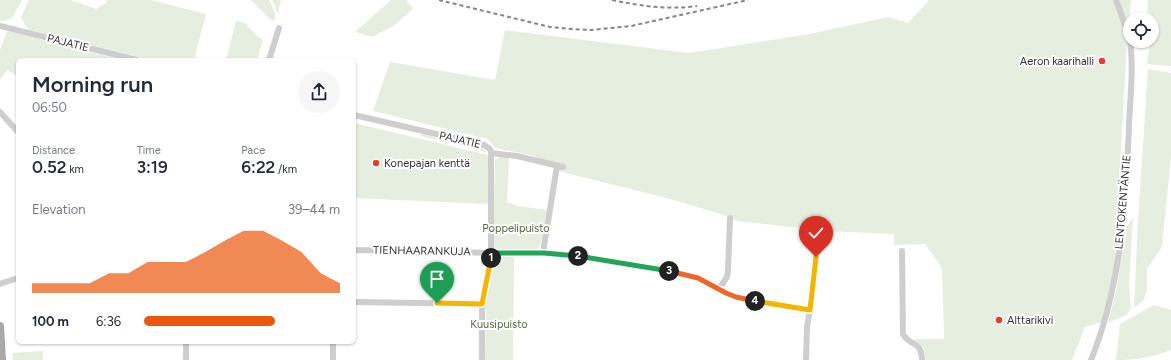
<!DOCTYPE html>
<meta charset="utf-8">
<style>
:root{--surface:#fff;--page:#f6f6f7;--text:#1f2937;--muted:#747a83;--accent:#ea580c}
body{margin:0;font-family:Figtree,sans-serif;background:var(--page);color:var(--text);height:100vh;display:flex;flex-direction:column;font-size:15px;white-space:nowrap}
*{box-sizing:border-box;margin:0}
p{font-size:13px;color:var(--muted)}
.icon{flex:none;width:22px;height:22px;fill:none;stroke:currentColor;stroke-width:2;stroke-linecap:round;stroke-linejoin:round}
.map{position:relative;flex:1;overflow:hidden}
.side{position:absolute;left:16px;top:58px;width:340px;height:286px;display:flex;flex-direction:column;background:var(--surface);border-radius:6px;box-shadow:0 1px 3px #0004}
.side>*{flex:none}
.controls{position:absolute;left:1123px;top:12px;display:grid;gap:8px}
.controls a{display:grid;place-items:center;width:36px;height:36px;border-radius:50%;background:var(--surface);box-shadow:0 1px 3px #0004;font-size:20px}
.pin{position:absolute;display:grid;place-items:center;width:34px;height:34px;color:#fff;margin:-41px -17px;border-radius:50% 50% 50% 0;rotate:-45deg;box-shadow:0 0 4px #0007}
.pin .icon{rotate:45deg}
.km{position:absolute;width:20px;height:20px;margin:-10px;border-radius:50%;background:#222;color:#fff;font-size:11px;line-height:20px;text-align:center}
.round{display:grid;place-items:center;flex:none;width:42px;height:42px;border-radius:21px;background:var(--page)}
.headline{display:flex;align-items:center;justify-content:space-between;height:68px;padding:0 16px}
h1{font-size:22px;font-weight:600;line-height:30px}
.stats{display:grid;grid-template-columns:repeat(3,1fr);gap:6px;height:68px;padding:4px 16px}
.stats div{display:grid;align-content:center}
.stats b{font-size:17px;font-weight:600}
.stats small{font-size:11px;font-weight:400}
.stats p{font-size:11px}
.chart{height:112px;padding:8px 16px}
.chart p{display:flex;justify-content:space-between}
.chart svg{width:100%;height:72px;margin-top:4px;fill:var(--accent);opacity:.7}
ul{padding:0 16px;list-style:none;font-size:13px}
li{display:grid;grid-template-columns:64px 48px 1fr;align-items:center;height:30px}
li i{height:10px;border-radius:5px;background:var(--accent)}
.map>svg:first-child{display:block}
.green{fill:#e5eedf}
.lines{fill:none;stroke-linecap:round;stroke-linejoin:round}
.minor{stroke:#cecece;stroke-width:6}
.major{stroke:#a9a9a9;stroke-width:8}
.rail{stroke:#868686;stroke-width:2;stroke-dasharray:4 3;stroke-linecap:butt}
.split-1-casing{stroke:#fff;stroke-width:8}
.split-2-casing{stroke:#fff;stroke-width:8}
.split-3-casing{stroke:#fff;stroke-width:8}
.split-4-casing{stroke:#fff;stroke-width:8}
.split-5-casing{stroke:#fff;stroke-width:8}
.split-1{stroke:#f5b400;stroke-width:5}
.split-2{stroke:#22a559;stroke-width:5}
.split-3{stroke:#22a559;stroke-width:5}
.split-4{stroke:#f0652b;stroke-width:5}
.split-5{stroke:#f5b400;stroke-width:5}
.poi-dot{fill:#eb3a30;stroke:#fff;stroke-width:1.5}
.labels{text-anchor:middle;dominant-baseline:central;stroke-width:4;stroke-linejoin:round;paint-order:stroke}
.street-label{font-size:11px;fill:#313131;stroke:#fff}
.poi-label{font-size:11px;fill:#313131;stroke:#fff;text-anchor:start}
.park-label{font-size:11px;fill:#4d6f3c;stroke:#fff}
</style>
<div class="map">
<svg width="1171" height="360" viewBox="0 0 1171 360">
<rect width="100%" height="100%" fill="#fff"/>
<path class="green" d="M0,0H22C20,6 15,10 14,16L8,20L2,21L0,20Z
M29,0H71L96,9L106,3L107,0H151L206,14L194,60H151L30,30L26,27L21,17Z
M251,0H269L275,13V21L271,20Z
M272,0H281L278,13L277,12Z
M391,0H406L413,9L395,25L372,37L355,32Z
M929,0H1131L1127,42L1114,273L1102,322L1085,327L1072,360H925L924,348L914,339H944L942,268L925,244L894,245V234L827,231L737,221L721,214L667,198L566,173L554,169L535,156L495,148L488,139L373,111L390,62L495,80L505,30L689,53L810,34L888,17L908,23Z
M1148,0H1171V66L1147,64L1150,41H1152V19H1147Z
M236,21L245,23L255,34L263,40L257,60H226Z
M7,31L122,60H18V76L7,70L0,80V50Z
M1148,69L1171,73V156L1162,247L1147,269V291L1143,301L1134,308L1138,221Z
M354,123L488,155V204L354,198Z
M421,134L480,147L487,152L421,136Z
M500,157H509L507,202L517,206L547,210L541,242L538,249L499,250L495,248L493,245L495,160Z
M1133,217L1129,284L1131,309L1126,315L1108,323L1117,287L1126,228Z
M498,256H514L513,360H485L486,304L494,263L496,257Z
M1154,305L1171,310V350C1149,358 1137,360 1115,360L1116,359L1120,324Z
M43,351V360H13L12,353Z"/>
<g class="lines">
<path class="minor" d="M1116,0L1130,39
M0,26L137,60
M269,60L279,28
M0,112L18,132
M354,115L484,145L490,149L491,153V262L482,310V360
M491,153L517,156L563,167
M354,250L497,253H544L569,255L636,265L692,276L706,281L726,293L736,297L753,301L810,310
M902,251L903,334C911,348 921,339 922,360
M544,253V246L557,166
M0,284L18,278
M719,289L727,277L728,271L730,218
M354,302L482,304
M186,360V342
M333,360V342
M806,360L807,327L813,293L818,240
M1091,360C1121,286 1126,205 1129,126C1130,98 1134,69 1130,41"/>
<path class="major" d="M0,326L2,360"/>
<path class="rail" d="M439,0L550,27L572,29L591,30L631,26L748,0
M612,0C642,6 666,10 697,6"/>
</g>
<g class="lines">
<defs>
<path id="split-1" d="M437,303L482,304L491,258"/>
<path id="split-2" d="M491,258V253H544L578,256"/>
<path id="split-3" d="M578,256L669,271"/>
<path id="split-4" d="M669,271L698,278L726,293L736,297L755,301"/>
<path id="split-5" d="M755,301L810,310L816,257"/>
</defs>
<use href="#split-1" class="split-1-casing"/>
<use href="#split-2" class="split-2-casing"/>
<use href="#split-3" class="split-3-casing"/>
<use href="#split-4" class="split-4-casing"/>
<use href="#split-5" class="split-5-casing"/>
<use href="#split-1" class="split-1"/>
<use href="#split-2" class="split-2"/>
<use href="#split-3" class="split-3"/>
<use href="#split-4" class="split-4"/>
<use href="#split-5" class="split-5"/>
</g>
<g class="poi-dot">
<circle cx="1102" cy="61" r="4"/>
<circle cx="376" cy="163" r="4"/>
<circle cx="999" cy="320" r="4"/>
</g>
<g class="labels">
<g class="street-label">
<text transform="translate(68 43) rotate(14)">PAJATIE</text>
<text transform="translate(460 140) rotate(13)">PAJATIE</text>
<text transform="translate(1123 202) rotate(-85)">LENTOKENTÄNTIE</text>
<text transform="translate(422 251) rotate(1)">TIENHAARANKUJA</text>
</g>
<g class="poi-label">
<text x="1094" y="61" text-anchor="end">Aeron kaarihalli</text>
<text x="384" y="163">Konepajan kenttä</text>
<text x="1007" y="320">Alttarikivi</text>
</g>
<g class="park-label">
<text x="516" y="228">Poppelipuisto</text>
<text x="499" y="324">Kuusipuisto</text>
</g>
</g>
</svg>
<div class="controls">
<a><svg class="icon" aria-label="locate" viewBox="0 0 24 24"><circle cx="12" cy="12" r="6"/><path d="M12 2v4M12 18v4M2 12h4M18 12h4"/></svg></a>
</div>
<div class="pin" style="left:437px;top:303px;background:#1e9e55"><svg class="icon" aria-label="arrive" viewBox="0 0 24 24"><path d="M6 21V4h12l-3 4 3 4H6"/></svg></div>
<div class="pin" style="left:816px;top:257px;background:#d93025"><svg class="icon" aria-label="check" viewBox="0 0 24 24"><path d="M5 12l5 5 9-10"/></svg></div>
<b class="km" style="left:491px;top:258px">1</b>
<b class="km" style="left:578px;top:256px">2</b>
<b class="km" style="left:669px;top:271px">3</b>
<b class="km" style="left:755px;top:301px">4</b>
<section class="side">
<div class="headline"><div><h1>Morning run</h1><p>06:50</p></div><a class="round"><svg class="icon" aria-label="share" viewBox="0 0 24 24"><path d="M12 15V3M7 8l5-5 5 5M5 13v7h14v-7"/></svg></a></div>
<div class="stats">
<div><p>Distance</p><b>0.52<small> km</small></b></div>
<div><p>Time</p><b>3:19</b></div>
<div><p>Pace</p><b>6:22<small> /km</small></b></div>
</div>
<div class="chart"><p><span>Elevation</span>39–44 m</p>
<svg viewBox="0 0 160 44" preserveAspectRatio="none"><path d="M0 44V38L10 38L20 38L30 38L40 32L50 32L60 25L70 25L80 25L90 19L100 12L110 6L120 6L130 12L140 19L150 32L160 38V44z"/></svg>
</div>
<ul>
<li><b>100 m</b>6:36<i style="width:67%"></i></li>
</ul>
</section>
</div>
